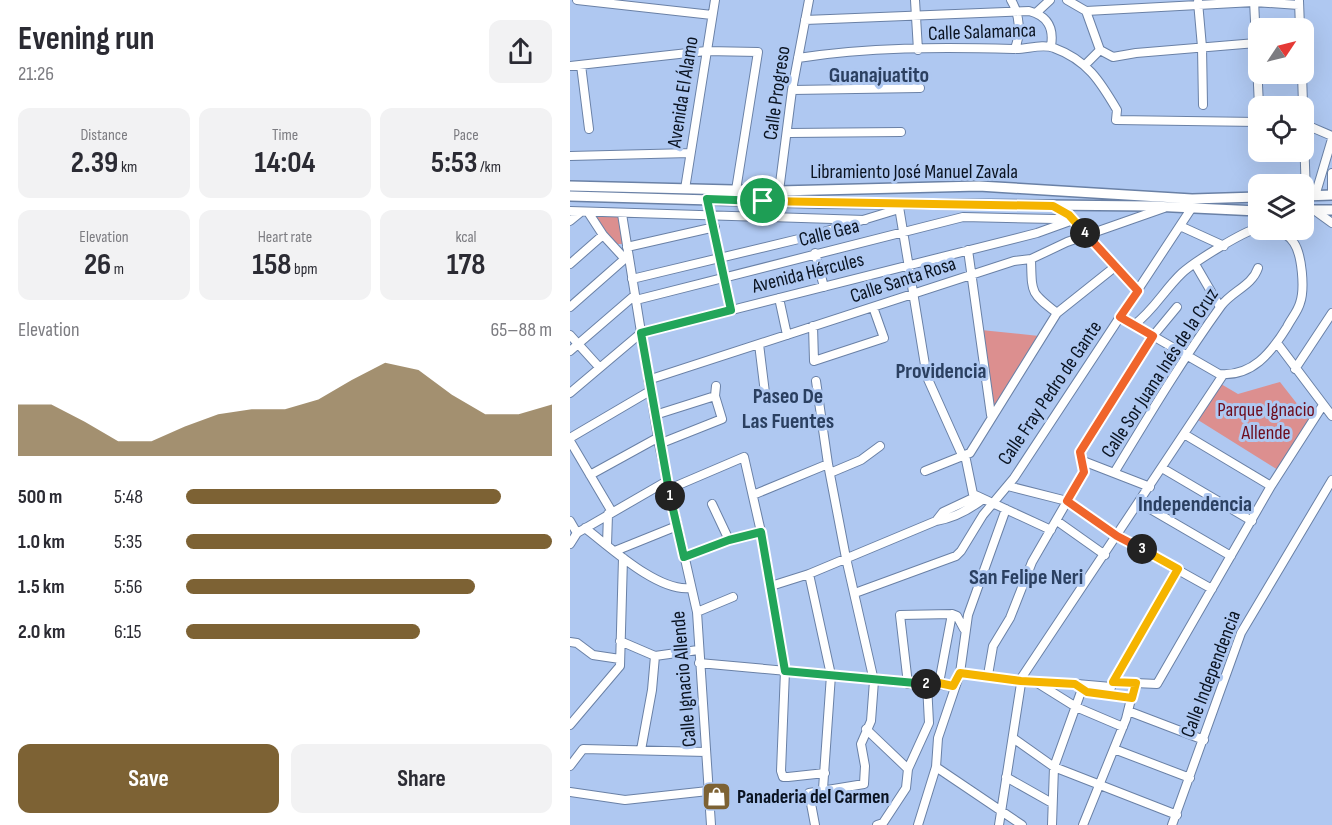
<!DOCTYPE html>
<meta charset="utf-8">
<style>
:root{--surface:#fff;--page:#f2f2f3;--text:#2b2b33;--muted:#7c7c81;--accent:#7d6234}
body{margin:0;font-family:"Sofia Sans Condensed",sans-serif;background:var(--page);color:var(--text);height:100vh;display:flex;flex-direction:column;font-size:22px;white-space:nowrap}
*{box-sizing:border-box;margin:0}
p{font-size:20px;color:var(--muted)}
.icon{flex:none;width:33px;height:33px;fill:none;stroke:currentColor;stroke-width:2;stroke-linecap:round;stroke-linejoin:round}
.map{position:relative;flex:1;overflow:hidden}
.details{display:flex;flex-direction:column;background:var(--surface);width:570px}
.details>*{flex:none}
.needle{width:39px;rotate:55deg}
.fabs{position:absolute;left:678px;top:18px;display:grid;gap:12px}
.fabs a{display:grid;place-items:center;width:66px;height:66px;border-radius:12px;background:var(--surface);box-shadow:0 6px 24px #0002;font-size:30px}
.pin{position:absolute;display:grid;place-items:center;width:51px;height:51px;color:#fff;margin:-26px;border:3px solid #fff;border-radius:50%;box-shadow:0 2px 6px #0007}
.km{position:absolute;width:30px;height:30px;margin:-15px;border-radius:50%;background:#222;color:#fff;font-size:16px;line-height:30px;text-align:center}
.round{display:grid;place-items:center;flex:none;width:63px;height:63px;border-radius:12px;background:var(--page)}
.summary{display:flex;align-items:center;justify-content:space-between;height:102px;padding:0 18px}
h1{font-size:33px;font-weight:700;line-height:45px}
.metrics{display:grid;grid-template-columns:repeat(3,1fr);gap:9px;height:102px;padding:6px 18px}
.metrics div{display:grid;align-content:center;border-radius:12px;background:var(--page);text-align:center}
.metrics b{font-size:30px;font-weight:700}
.metrics small{font-size:16px;font-weight:400}
.metrics p{font-size:16px}
.chart{height:168px;padding:12px 18px}
.chart p{display:flex;justify-content:space-between}
.chart svg{width:100%;height:108px;margin-top:6px;fill:var(--accent);opacity:.7}
.action{display:flex;gap:12px;margin-top:auto;padding:12px 18px}
.action a{flex:1;height:69px;border-radius:12px;background:var(--accent);color:#fff;font-size:24px;font-weight:700;line-height:69px;text-align:center}
.action a+a{background:var(--page);color:var(--text)}
ul{padding:0 18px;list-style:none;font-size:20px}
li{display:grid;grid-template-columns:96px 72px 1fr;align-items:center;height:45px}
li i{height:15px;border-radius:8px;background:var(--accent)}
main{display:flex;flex:1;min-height:0}
.map>svg:first-child{display:block}
.green{fill:#dc8f8f}
.lines{fill:none;stroke-linecap:round;stroke-linejoin:round}
.minor-casing{stroke:#6a81a6;stroke-width:10}
.major-casing{stroke:#6a81a6;stroke-width:12}
.minor{stroke:#fff;stroke-width:8}
.major{stroke:#fff;stroke-width:9}
.split-1-casing{stroke:#fff;stroke-width:12}
.split-2-casing{stroke:#fff;stroke-width:12}
.split-3-casing{stroke:#fff;stroke-width:12}
.split-4-casing{stroke:#fff;stroke-width:12}
.split-5-casing{stroke:#fff;stroke-width:12}
.split-1{stroke:#22a559;stroke-width:8}
.split-2{stroke:#22a559;stroke-width:8}
.split-3{stroke:#f5b400;stroke-width:8}
.split-4{stroke:#f0652b;stroke-width:8}
.split-5{stroke:#f5b400;stroke-width:8}
.labels{text-anchor:middle;dominant-baseline:central;stroke-width:6;stroke-linejoin:round;paint-order:stroke}
.street-label{font-size:20px;fill:#0a1321;stroke:#afc8f1}
.park-label{font-size:20px;fill:#6d0c1c;stroke:#afc8f1}
.poi-label{font-size:20px;font-weight:bold;fill:#0a1321;stroke:#afc8f1;text-anchor:start}
.quarter-label{font-size:22px;font-weight:bold;fill:#2b4061;stroke:#afc8f1}
</style>
<main>
<section class="details">
<div class="summary"><div><h1>Evening run</h1><p>21:26</p></div><a class="round"><svg class="icon" aria-label="share" viewBox="0 0 24 24"><path d="M12 15V3M7 8l5-5 5 5M5 13v7h14v-7"/></svg></a></div>
<div class="metrics">
<div><p>Distance</p><b>2.39<small> km</small></b></div>
<div><p>Time</p><b>14:04</b></div>
<div><p>Pace</p><b>5:53<small> /km</small></b></div>
</div>
<div class="metrics">
<div><p>Elevation</p><b>26<small> m</small></b></div>
<div><p>Heart rate</p><b>158<small> bpm</small></b></div>
<div><p>kcal</p><b>178</b></div>
</div>
<div class="chart"><p><span>Elevation</span>65–88 m</p>
<svg viewBox="0 0 160 44" preserveAspectRatio="none"><path d="M0 44V23L10 23L20 30L30 38L40 38L50 32L60 27L70 25L80 25L90 21L100 13L110 6L120 9L130 19L140 27L150 27L160 23V44z"/></svg>
</div>
<ul>
<li><b>500 m</b>5:48<i style="width:86%"></i></li>
<li><b>1.0 km</b>5:35<i style="width:100%"></i></li>
<li><b>1.5 km</b>5:56<i style="width:79%"></i></li>
<li><b>2.0 km</b>6:15<i style="width:64%"></i></li>
</ul>
<div class="action"><a>Save</a><a>Share</a></div>
</section>
<div class="map">
<svg width="762" height="825" viewBox="0 0 762 825">
<rect width="100%" height="100%" fill="#afc8f1"/>
<path class="green" d="M23,215L49,216L54,244H46Z
M411,330L469,336L423,410Z
M710,382L739,419L708,470L628,420L651,384L668,394Z"/>
<g class="lines">
<defs>
<path id="minor" d="M7,0L142,15
M345,0L348,50
M441,0C450,15 451,33 445,49
M497,0L516,11L530,50L543,57L566,53L686,43
M684,0L689,106
M729,1L730,28
M628,2L632,47L633,105
M516,11L684,2L729,5
M466,13L480,0
M235,20L459,11C478,16 484,28 481,46
M228,58C298,47 371,47 443,49C455,50 472,43 484,48C517,60 530,81 547,110L546,120L688,122
M516,64L530,50
M11,65L19,129
M0,66L136,51L188,52L166,190
M732,74L736,196
M222,90L350,88
M734,124L762,136
M219,133L331,132
M0,156L120,153
M762,173V194
M115,189L145,0
M209,191L222,90L239,0
M745,196L762,139
M137,199L161,310
M483,205L499,215L568,291
M329,207L357,377L392,455
M744,210L762,223
M0,211L295,220
M18,212L33,235L55,259
M52,214L89,444L127,612L141,825
M0,221L11,212
M610,226L654,246
M57,247L145,227
M398,250L421,415
M245,253L254,287
M461,259C462,294 460,292 487,313
M0,264L33,235
M625,264L650,307
M62,279L237,237L329,209
M209,298L217,335
M66,300L393,217L486,219L499,215
M0,307L58,256
M550,317L649,374C682,377 701,353 717,327C721,319 728,311 730,303C735,289 732,255 724,243C720,236 713,233 706,230
M564,325C584,310 594,290 612,273C624,262 672,232 688,228
M243,326L244,361L314,338L303,307
M0,335L29,367
M707,343L762,416
M189,344L195,393
M0,351L65,295
M725,369L762,313
M78,380L444,261L461,259L497,242L594,208
M0,393L71,333L467,233L503,220
M85,415L145,396
M614,434L701,486
M0,438L80,391
M0,441L42,512
M89,444L152,419L145,396L146,386
M395,455L403,494L481,530
M513,461L580,487
M592,468L682,521
M355,471L400,453L487,313L546,266
M260,473L291,460L310,446
M544,473C578,417 612,360 651,306C662,291 682,286 688,268
M20,475L89,437
M438,486L497,501L547,536L642,589
M99,489L174,457L191,532L215,671L211,771L213,777H218L255,773
M183,495L258,464
M570,503L661,556
M142,504L159,540
M0,521L7,533
M366,521L373,512L407,496
M487,521L535,555
M15,528C40,547 88,592 120,588
M0,544L7,533L97,481
M37,545L38,514
M45,551L107,526
M114,557L159,540L191,532
M239,574L261,675L253,789
M201,586L239,574L366,521C384,518 399,510 413,499
M285,593L386,556L391,551L413,515L444,478L621,209
M127,612L163,597
M50,641L85,656L128,650
M0,642L7,643L23,655L50,659
M129,663L383,686
M390,673L451,681L505,684L517,692L562,698
M418,675L423,646L440,618L462,562L514,472L510,452L583,336L607,307
M466,682L506,707L553,727
M543,682L587,684L701,486L753,405
M369,683L382,614
M338,684L330,615L382,614L387,616L394,629
M507,684L541,687
M538,695L543,682L608,569
M558,711L634,740
M0,725L50,666L53,558
M296,729L338,769
M443,738L484,767L607,815
M544,749L620,778
M71,750L82,690L85,656
M0,766L13,749L136,752
M366,767L452,825
M436,777L482,803
M0,792L55,800L138,791
M245,825L239,793L294,784L295,766L291,744L301,721L304,681L276,558L258,464L246,381
M307,825L313,823L336,788L338,769L359,723L357,684
M348,825L366,767L368,738L390,673L398,615L436,509
M429,825L452,677L653,375
M482,825L484,767L512,689
M513,825L556,719L565,683
M602,825L671,633L762,480"/>
<path id="major" d="M0,186L209,191L409,186L622,199L688,197
M0,196L248,203L582,206L688,211
M734,196L762,195
M734,210H762"/>
</defs>
<use href="#minor" class="minor-casing"/>
<use href="#major" class="major-casing"/>
<use href="#minor" class="minor"/>
<use href="#major" class="major"/>
</g>
<g class="lines">
<defs>
<path id="split-1" d="M100,496L71,333L161,310L137,199L193,201"/>
<path id="split-2" d="M100,496L114,557L159,540L191,532L215,671L356,684"/>
<path id="split-3" d="M356,684L369,683L383,686L390,673L451,681L505,684L517,692L562,698L566,683L543,682L608,569L572,549"/>
<path id="split-4" d="M515,233L568,291L550,317L583,336L510,452L514,472L497,501L547,536L572,549"/>
<path id="split-5" d="M193,201L483,206L499,215L515,233"/>
</defs>
<use href="#split-1" class="split-1-casing"/>
<use href="#split-2" class="split-2-casing"/>
<use href="#split-3" class="split-3-casing"/>
<use href="#split-4" class="split-4-casing"/>
<use href="#split-5" class="split-5-casing"/>
<use href="#split-1" class="split-1"/>
<use href="#split-2" class="split-2"/>
<use href="#split-3" class="split-3"/>
<use href="#split-4" class="split-4"/>
<use href="#split-5" class="split-5"/>
</g>
<defs>
<symbol id="shop-square" viewBox="-11 -11 22 22"><rect x="-9" y="-9" width="18" height="18" rx="4" fill="#7d6234" stroke="#afc8f1"/><path d="M-5-2.5h2.3a2.7 3.5 0 0 1 5.4 0H5L5.5 6h-11ZM-1.5-2.5h3a1.5 2.3 0 0 0-3 0Z" fill="#fff"/></symbol>
</defs>
<g fill-rule="evenodd">
<use href="#shop-square" x="130" y="780" width="33" height="33"/>
</g>
<g class="labels">
<g class="street-label">
<text transform="translate(412 32) rotate(-2)">Calle Salamanca</text>
<text transform="translate(113 92) rotate(-81)">Avenida El Álamo</text>
<text transform="translate(207 93) rotate(-82)">Calle Progreso</text>
<text x="344" y="172">Libramiento José Manuel Zavala</text>
<text transform="translate(259 233) rotate(-14)">Calle Gea</text>
<text transform="translate(238 273) rotate(-14)">Avenida Hércules</text>
<text transform="translate(333 280) rotate(-18)">Calle Santa Rosa</text>
<text transform="translate(590 373) rotate(-57)">Calle Sor Juana Inés de la Cruz</text>
<text transform="translate(480 393) rotate(-56)">Calle Fray Pedro de Gante</text>
<text transform="translate(641 674) rotate(-69)">Calle Independencia</text>
<text transform="translate(114 679) rotate(-95)">Calle Ignacio Allende</text>
</g>
<g class="park-label">
<text x="696" y="410">Parque Ignacio<tspan x="696" dy="23">Allende</tspan></text>
</g>
<g class="poi-label">
<text x="167" y="797">Panaderia del Carmen</text>
</g>
<g class="quarter-label">
<text x="309" y="75">Guanajuatito</text>
<text x="371" y="371">Providencia</text>
<text x="218" y="396">Paseo De<tspan x="218" dy="25">Las Fuentes</tspan></text>
<text x="625" y="504">Independencia</text>
<text x="456" y="577">San Felipe Neri</text>
</g>
</g>
</svg>
<div class="fabs">
<a><svg class="needle" viewBox="-14 -14 28 28"><path d="M0-13l5 13h-10z" fill="#e53935"/><path d="M0 13l5-13h-10z" fill="#7c7c81"/></svg></a>
<a><svg class="icon" aria-label="locate" viewBox="0 0 24 24"><circle cx="12" cy="12" r="6"/><path d="M12 2v4M12 18v4M2 12h4M18 12h4"/></svg></a>
<a><svg class="icon" aria-label="layers" viewBox="0 0 24 24"><path d="M12 4l9 5-9 5-9-5zM3 14l9 5 9-5"/></svg></a>
</div>
<div class="pin" style="left:193px;top:201px;background:#1e9e55"><svg class="icon" aria-label="arrive" viewBox="0 0 24 24"><path d="M6 21V4h12l-3 4 3 4H6"/></svg></div>
<b class="km" style="left:100px;top:496px">1</b>
<b class="km" style="left:356px;top:684px">2</b>
<b class="km" style="left:572px;top:549px">3</b>
<b class="km" style="left:515px;top:233px">4</b>
</div>
</main>
